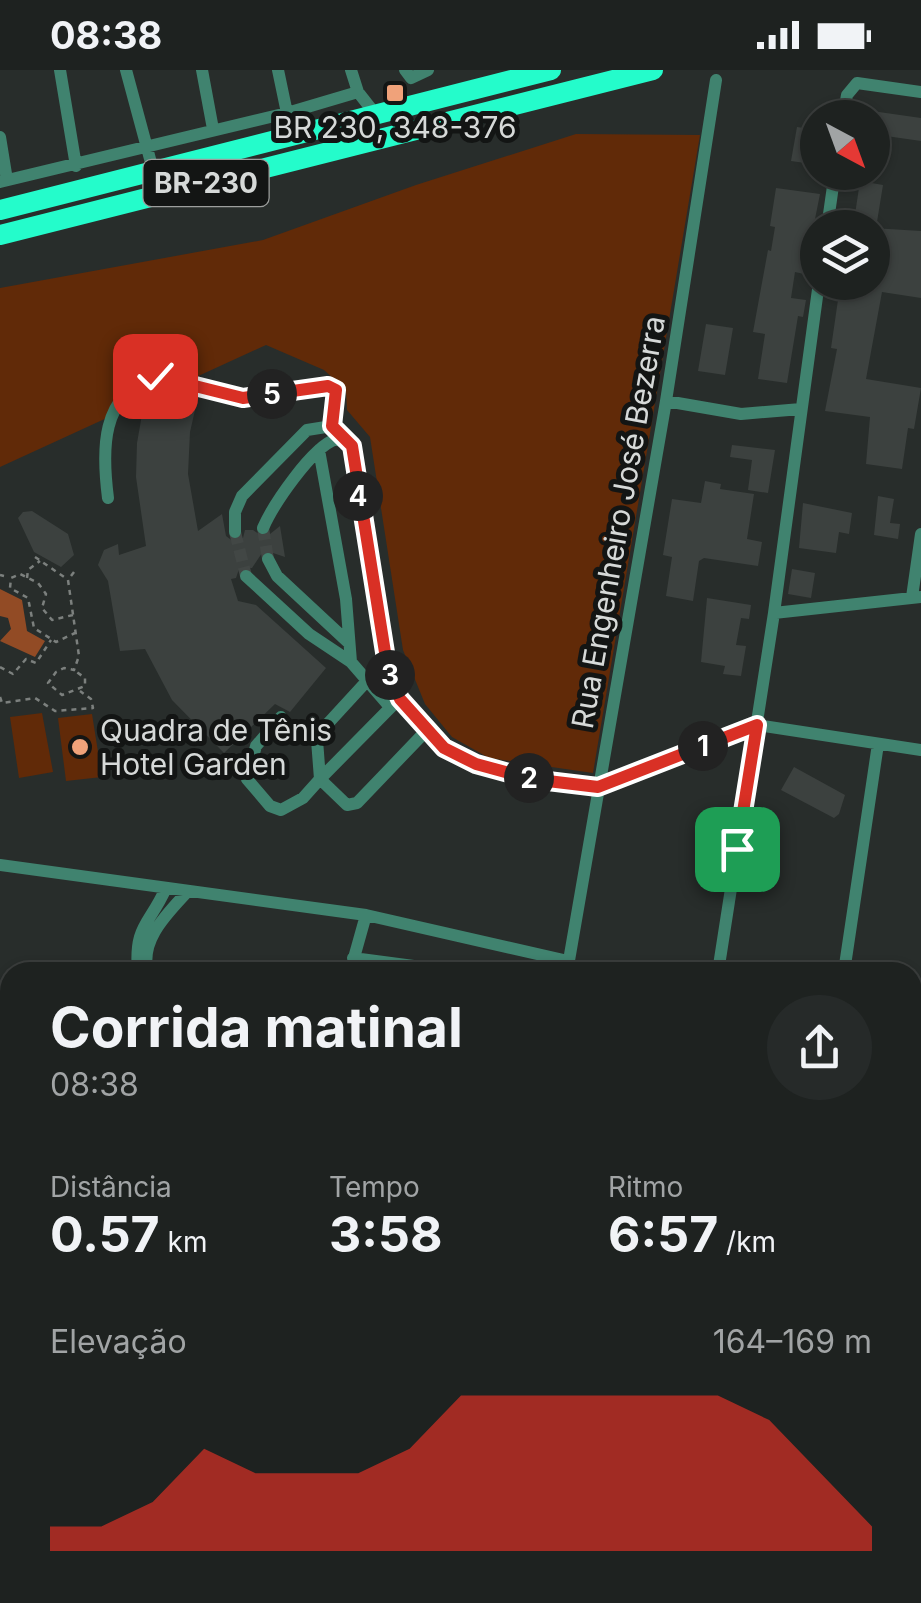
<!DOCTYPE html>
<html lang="pt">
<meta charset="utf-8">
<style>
:root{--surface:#1e2220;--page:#262a29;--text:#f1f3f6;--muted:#a1a4a5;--line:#3c3f3e;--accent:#d93025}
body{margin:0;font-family:Inter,sans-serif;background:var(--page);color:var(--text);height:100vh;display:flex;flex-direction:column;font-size:38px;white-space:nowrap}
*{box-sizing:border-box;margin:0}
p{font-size:32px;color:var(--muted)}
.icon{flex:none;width:55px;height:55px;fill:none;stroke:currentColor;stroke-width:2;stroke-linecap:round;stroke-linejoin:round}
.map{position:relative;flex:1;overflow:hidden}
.side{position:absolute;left:0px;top:892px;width:922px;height:642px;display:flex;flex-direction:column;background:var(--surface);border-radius:30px 30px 0 0;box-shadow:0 2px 8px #0004,0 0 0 2px var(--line)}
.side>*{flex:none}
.needle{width:65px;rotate:139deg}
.fabs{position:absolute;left:800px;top:30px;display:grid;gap:20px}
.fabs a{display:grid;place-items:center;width:90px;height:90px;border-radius:50%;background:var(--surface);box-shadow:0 2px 8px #0004,0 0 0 2px var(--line);font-size:50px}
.pin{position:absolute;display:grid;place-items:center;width:85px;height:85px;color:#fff;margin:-42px;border-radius:20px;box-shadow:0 5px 15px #0006}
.km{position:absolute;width:50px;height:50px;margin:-25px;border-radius:50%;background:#222;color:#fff;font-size:28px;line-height:50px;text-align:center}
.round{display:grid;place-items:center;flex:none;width:105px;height:105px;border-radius:52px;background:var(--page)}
.overview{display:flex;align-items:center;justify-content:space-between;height:170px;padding:0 50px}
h1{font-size:55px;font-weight:700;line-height:75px}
.metrics{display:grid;grid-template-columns:repeat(3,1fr);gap:15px;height:170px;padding:10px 50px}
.metrics div{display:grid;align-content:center}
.metrics b{font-size:50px;font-weight:700}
.metrics small{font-size:28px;font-weight:400}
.metrics p{font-size:28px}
.chart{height:280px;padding:20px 50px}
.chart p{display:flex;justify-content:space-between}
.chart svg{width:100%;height:180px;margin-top:10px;fill:var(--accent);opacity:.7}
.status{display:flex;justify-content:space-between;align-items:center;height:70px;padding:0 50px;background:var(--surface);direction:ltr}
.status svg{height:28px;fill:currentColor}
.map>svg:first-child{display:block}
.green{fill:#612a08}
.water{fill:#924b25}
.building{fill:#3c413f}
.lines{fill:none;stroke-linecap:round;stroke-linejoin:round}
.minor-tunnel{stroke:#424745;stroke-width:12;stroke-dasharray:12 6;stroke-linecap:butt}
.path{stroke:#7c807e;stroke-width:2.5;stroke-dasharray:5 5;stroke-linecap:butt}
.minor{stroke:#40836f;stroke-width:12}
.highway{stroke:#24fccb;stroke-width:20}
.route-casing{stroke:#fff;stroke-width:20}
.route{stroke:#d93025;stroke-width:12}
.poi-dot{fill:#f0a27a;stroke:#131514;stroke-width:4}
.labels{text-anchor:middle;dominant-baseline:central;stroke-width:10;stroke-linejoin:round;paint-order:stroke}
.shield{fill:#131514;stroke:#9c9e9d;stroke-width:2.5}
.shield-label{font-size:28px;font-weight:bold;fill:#d6d9d8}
.poi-label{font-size:30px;fill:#d6d9d8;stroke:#131514}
.street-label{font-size:30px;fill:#d6d9d8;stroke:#131514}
</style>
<div class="status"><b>08:38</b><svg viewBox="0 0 49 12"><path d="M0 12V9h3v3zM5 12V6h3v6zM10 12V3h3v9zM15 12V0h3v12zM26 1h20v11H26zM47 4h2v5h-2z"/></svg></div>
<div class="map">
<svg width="921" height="1533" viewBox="0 0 921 1533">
<rect width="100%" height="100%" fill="#282d2b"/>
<path class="green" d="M576,64L700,65L593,703L489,688L452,667L425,634L403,580L370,367L347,340L346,320L324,300L266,275L0,397V218L263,170L416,115Z
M42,643L53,702L19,708L10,647Z
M92,644L102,707L66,711L58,648Z"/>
<path class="water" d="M0,519L22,530L27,561L45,571L35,587L0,571L11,559L8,548L0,546Z"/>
<path class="building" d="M872,41L921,48V71L872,64Z
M797,57L817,60L812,94L791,91Z
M860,111L883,115L876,158H853Z
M776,118L820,124L804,204L795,202L791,228L806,230L803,247L798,246L787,313L758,309L765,264L753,262L768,180L771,181L775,157L770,156Z
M872,158L921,161V228L882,222L866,309L921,318L914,359L908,358L902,399L866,394L870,347L825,341L837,279L831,278L839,223L842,212H872Z
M706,254L733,258L725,305L698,301Z
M156,317L198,327L190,362L188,404L198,461L222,444L226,466L234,472L243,468L245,460H253L265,468L280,456L285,487L264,480L252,498L239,499L236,508L231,509L238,531L256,535L326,598L290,642L275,634L224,683L172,630L145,579L120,581L108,511L98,495L104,480L118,474L119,485L146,476L136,407L137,373L146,322Z
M732,375L775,380L768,423L748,420L752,390L730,387Z
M705,411L721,414L720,419L754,424L747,469L762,472L758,496L704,488L699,491L693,531L666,526L672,487L663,485L672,429L701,433Z
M878,426L894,429L890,453L900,454L898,469L874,465Z
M803,433L852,443L849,464L839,462L836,483L799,478Z
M32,441L68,464L74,485L61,497L34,482L18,448L23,442Z
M792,499L815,503L811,528L788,524Z
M707,528L751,535L749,549L741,548L736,575L746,576L741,606L723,604L725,596L701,592Z
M794,697L845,725L839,744L834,748L781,720Z"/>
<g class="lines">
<path class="minor-tunnel" d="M263,458L268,489
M235,462L246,506"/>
<path class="path" d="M35,487L67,509
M74,502L68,510L79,586L74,600L64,598L56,602L48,613L62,625L85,616V608L74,600
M0,505L4,506
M27,508L28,500L40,491
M73,545L52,550L42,538L46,524L38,513L20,504L11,508L10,518L28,528L34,558L56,572L75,563
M0,597L13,604L26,589L36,593L51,570
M0,627L2,633L35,628L55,641L93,638L91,629L80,621"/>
<path class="minor" d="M60,0L76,96
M126,0L153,100
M202,0L213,59
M278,0L287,43
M351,0L358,22L376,45
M405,0L411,8L428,0
M843,48L847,25L857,13L921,22
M0,67L7,110
M0,112L287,43L358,22
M827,158L835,102
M666,331L741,344L801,339
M319,380L346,529L351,592L390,637
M108,428C102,381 100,325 155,306L243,328L332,317L339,323L332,356
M263,458C273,435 312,377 336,369L350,375
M235,462V442L242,426L307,360L332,356L352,376L389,601L400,629L444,678L476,694L531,709L598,717L757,655L921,680
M268,489L277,506L349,573
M246,506L309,564L351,592
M912,527L921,464
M774,543L921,527
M393,635L320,709L347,735L357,733L426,661
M281,647L256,676L247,709L270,736L281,740L303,728L320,709L317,670L321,661L366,612
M0,795L366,845L350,902
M366,845L568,891
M353,888L459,902
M138,902C134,855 149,856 166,818
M148,902C139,870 168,843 188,821
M567,902L666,331L716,10
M718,902L774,543L819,212
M844,902L878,674
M0,945L10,959
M0,975L10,990
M0,1077L10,1068
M0,1105L10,1094
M0,1133L10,1148
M0,1185L10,1186
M0,1292L10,1289
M912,1299L921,1250
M912,1344L921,1347
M369,1525L371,1533
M554,1525L565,1533
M794,1525L805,1533
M62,1533L81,1525
M304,1533L322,1525
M868,1533L869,1525
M916,1533L921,1502"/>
<path class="highway" d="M0,140L551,0
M0,165L653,0"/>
</g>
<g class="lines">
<defs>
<path id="route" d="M155,306L243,328L328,316L336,320L332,356L352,376L388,601L400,629L444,678L476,694L531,709L598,717L757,655L737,779"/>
</defs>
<use href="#route" class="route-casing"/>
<use href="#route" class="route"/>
</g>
<g class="poi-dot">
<rect x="385" y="13" width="20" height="20" rx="5"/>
<circle cx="80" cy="677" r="10"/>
</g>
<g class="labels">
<rect class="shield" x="143.5" y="90" width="125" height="46" rx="8"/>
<g class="shield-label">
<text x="206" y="113">BR-230</text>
</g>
<g class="poi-label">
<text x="395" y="57">BR 230, 348-376</text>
<text x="100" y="660" text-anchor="start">Quadra de Tênis<tspan x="100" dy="34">Hotel Garden</tspan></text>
</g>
<g class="street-label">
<text transform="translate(618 452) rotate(-80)">Rua Engenheiro José Bezerra</text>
</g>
</g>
</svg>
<div class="fabs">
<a><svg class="needle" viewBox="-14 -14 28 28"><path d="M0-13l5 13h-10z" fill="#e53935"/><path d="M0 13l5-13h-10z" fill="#a1a4a5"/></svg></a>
<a><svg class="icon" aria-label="layers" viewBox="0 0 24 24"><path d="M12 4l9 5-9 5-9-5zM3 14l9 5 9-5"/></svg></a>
</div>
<div class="pin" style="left:737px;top:779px;background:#1e9e55"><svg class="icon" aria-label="arrive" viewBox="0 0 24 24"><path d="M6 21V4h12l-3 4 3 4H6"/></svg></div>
<div class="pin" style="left:155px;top:306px;background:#d93025"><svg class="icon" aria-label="check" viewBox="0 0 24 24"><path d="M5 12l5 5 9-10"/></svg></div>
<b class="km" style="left:703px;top:676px">1</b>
<b class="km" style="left:529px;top:708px">2</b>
<b class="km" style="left:390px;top:605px">3</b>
<b class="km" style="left:358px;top:426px">4</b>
<b class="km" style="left:272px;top:324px">5</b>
<section class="side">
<div class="overview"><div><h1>Corrida matinal</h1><p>08:38</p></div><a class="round"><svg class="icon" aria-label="share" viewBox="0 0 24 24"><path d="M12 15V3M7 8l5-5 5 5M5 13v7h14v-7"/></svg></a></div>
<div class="metrics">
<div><p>Distância</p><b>0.57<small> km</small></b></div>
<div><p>Tempo</p><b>3:58</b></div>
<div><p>Ritmo</p><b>6:57<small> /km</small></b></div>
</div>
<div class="chart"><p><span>Elevação</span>164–169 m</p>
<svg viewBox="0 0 160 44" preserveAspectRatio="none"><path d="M0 44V38L10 38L20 32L30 19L40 25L50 25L60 25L70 19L80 6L90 6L100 6L110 6L120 6L130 6L140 12L150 25L160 38V44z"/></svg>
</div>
</section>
</div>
